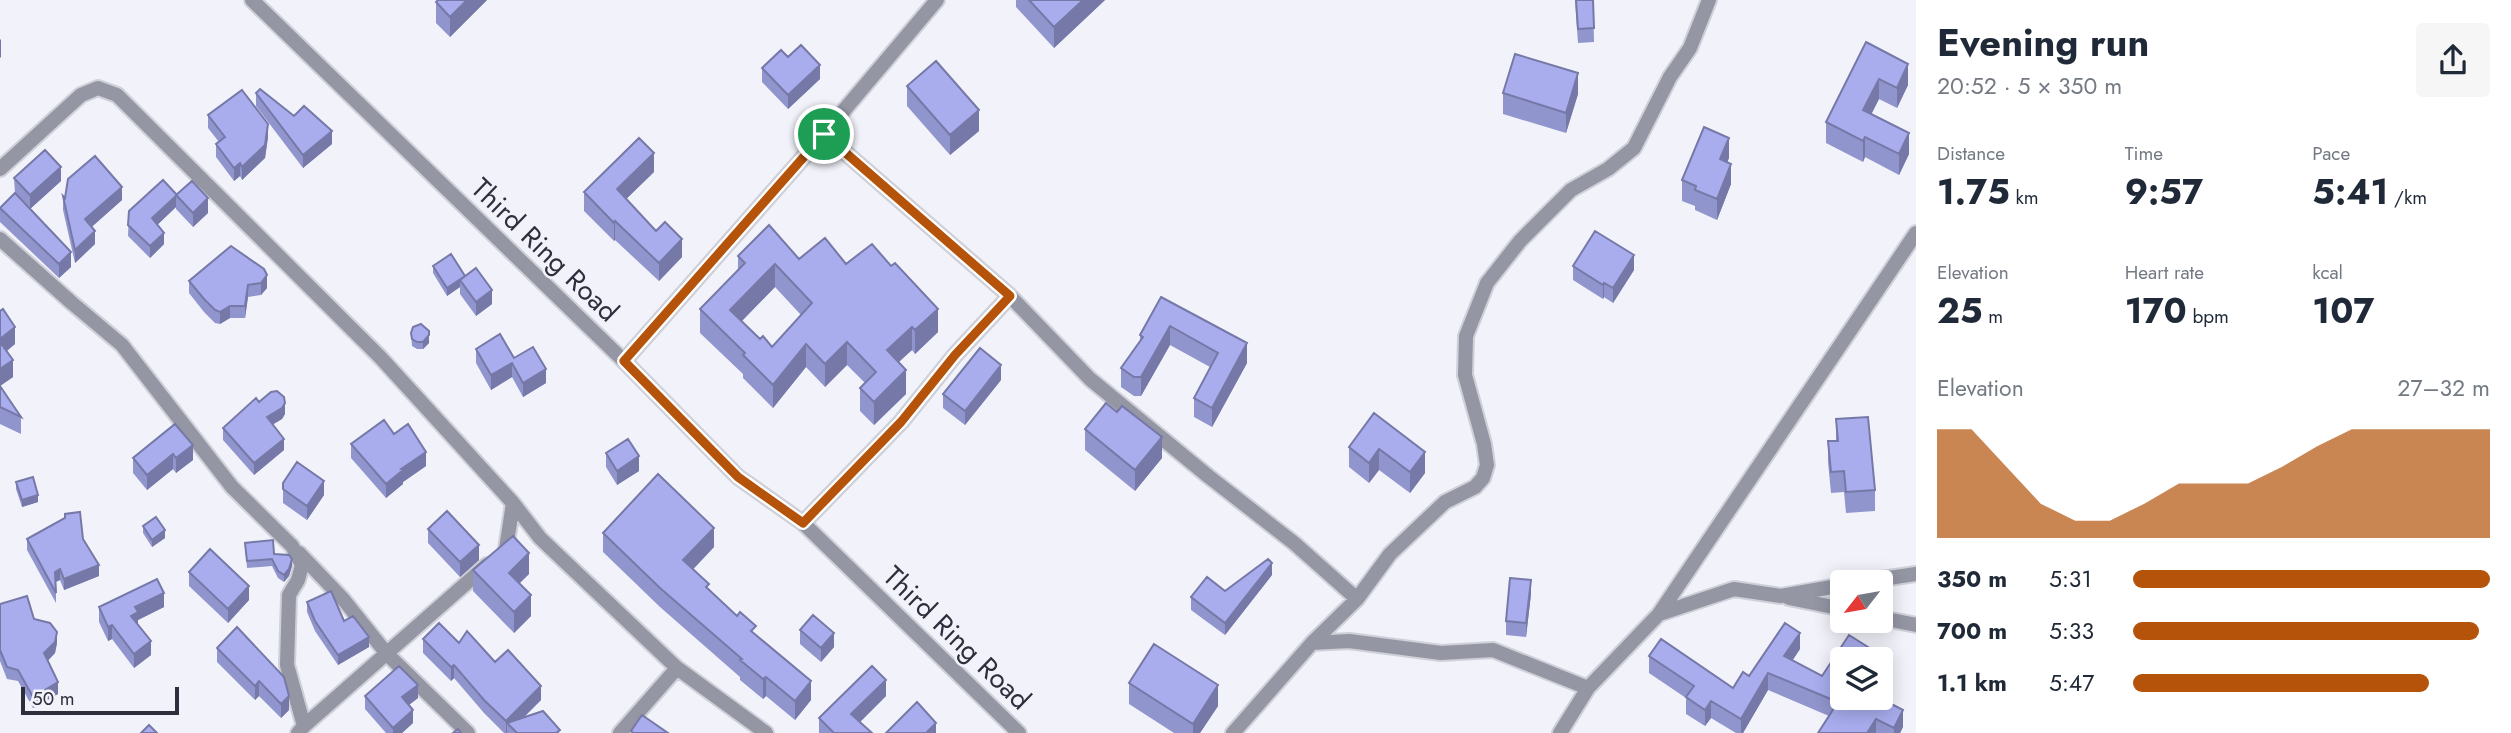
<!DOCTYPE html>
<meta charset="utf-8">
<style>
:root{--surface:#fff;--page:#f6f6f7;--text:#1f2937;--muted:#747a83;--accent:#b45309}
body{margin:0;font-family:Jost,sans-serif;background:var(--page);color:var(--text);height:100vh;display:flex;flex-direction:column;font-size:26px;white-space:nowrap}
*{box-sizing:border-box;margin:0}
p{font-size:23px;color:var(--muted)}
.icon{flex:none;width:38px;height:38px;fill:none;stroke:currentColor;stroke-width:2;stroke-linecap:round;stroke-linejoin:round}
.map{position:relative;flex:1;overflow:hidden}
.sheet{display:flex;flex-direction:column;background:var(--surface);width:595px}
.sheet>*{flex:none}
.needle{width:46px;rotate:239deg}
.buttons{position:absolute;left:1830px;top:570px;display:grid;gap:14px}
.buttons a{display:grid;place-items:center;width:63px;height:63px;border-radius:7px;background:var(--surface);box-shadow:0 4px 18px #0003;font-size:35px}
.scale{position:absolute;left:21px;bottom:18px;width:158px;box-sizing:border-box;padding-left:7px;border:4px solid #2e2f3d;border-top:0;font-size:19px;line-height:24px;white-space:nowrap;color:#2e2f3d;-webkit-text-stroke:5px #f2f3fa;paint-order:stroke}
.pin{position:absolute;display:grid;place-items:center;width:60px;height:60px;color:#fff;margin:-30px;border:4px solid #fff;border-radius:50%;box-shadow:0 2px 7px #0007}
.round{display:grid;place-items:center;flex:none;width:74px;height:74px;border-radius:7px;background:var(--page)}
.head{display:flex;align-items:center;justify-content:space-between;height:119px;padding:0 21px}
h1{font-size:38px;font-weight:700;line-height:52px}
.figures{display:grid;grid-template-columns:repeat(3,1fr);gap:10px;height:119px;padding:7px 21px}
.figures div{display:grid;align-content:center}
.figures b{font-size:35px;font-weight:700}
.figures small{font-size:19px;font-weight:400}
.figures p{font-size:19px}
.chart{height:196px;padding:14px 21px}
.chart p{display:flex;justify-content:space-between}
.chart svg{width:100%;height:126px;margin-top:7px;fill:var(--accent);opacity:.7}
ul{padding:0 21px;list-style:none;font-size:23px}
li{display:grid;grid-template-columns:112px 84px 1fr;align-items:center;height:52px}
li i{height:18px;border-radius:9px;background:var(--accent)}
main{display:flex;flex:1;min-height:0}
.map>svg:first-child{display:block}
.lines{fill:none;stroke-linecap:round;stroke-linejoin:round}
.minor-casing{stroke:#cfd0d8;stroke-width:18}
.tertiary-casing{stroke:#cfd0d8;stroke-width:18}
.minor{stroke:#9496a4;stroke-width:14}
.tertiary{stroke:#9496a4;stroke-width:14}
.wall{fill:#9195cd;fill-rule:evenodd}
.shaded-wall{fill:#7679a7}
.building{fill:#a9adee;stroke:#7679a7;stroke-width:2;fill-rule:evenodd}
.route-casing{stroke:#fff;stroke-width:14}
.route{stroke:#b45309;stroke-width:9}
.labels{text-anchor:middle;dominant-baseline:central;stroke-width:5;stroke-linejoin:round;paint-order:stroke}
.street-label{font-size:28px;fill:#2e2f3d;stroke:#f2f3fa}
</style>
<main>
<div class="map">
<svg width="1916" height="733" viewBox="0 0 1916 733">
<rect width="100%" height="100%" fill="#f2f3fa"/>
<g class="lines">
<defs>
<path id="minor" d="M824,134L1010,296L1090,379L1208,476L1294,543L1357,599
M0,169L81,95L98,88L117,95L381,358L513,503L540,538L677,668L766,733
M0,239L72,303L122,345L232,487L292,546L302,565L298,580L289,595L287,665L304,726L298,733
M624,361L824,134L937,0
M803,523L901,422L955,355L1010,296
M506,549L513,503
M299,553L343,599L387,654L468,733
M1855,583L1916,574
M1789,598L1843,609
M1659,614L1734,589L1781,596L1843,585
M1881,618L1916,625
M1312,643L1357,599L1390,554L1445,502L1475,487L1483,478L1487,465L1484,444L1465,375L1466,336L1487,283L1520,241L1571,190L1608,169L1634,148L1670,77L1690,48L1709,0
M304,726L487,565
M620,733L677,668
M1233,733L1312,643L1349,641L1441,653L1493,650L1588,688
M1560,733L1588,688L1659,614L1916,233"/>
<path id="tertiary" d="M252,0L624,361L738,477L803,523L1019,733"/>
</defs>
<use href="#minor" class="minor-casing"/>
<use href="#tertiary" class="tertiary-casing"/>
<use href="#minor" class="minor"/>
<use href="#tertiary" class="tertiary"/>
</g>
<path class="wall" d="M487,0L450,37L436,23V2Z
M1016,0H1105L1054,48L1016,7Z
M1575,0H1593L1594,42L1578,43Z
M1866,42L1908,85L1897,108L1879,99L1871,114L1909,154L1899,175L1865,157L1863,162L1826,143V122Z
M788,57L820,79L788,109L762,82V68Z
M907,86L979,131L950,155L907,106Z
M256,93L332,144L303,168L256,106Z
M1503,93L1578,94L1566,133L1503,114Z
M208,115L268,137L265,158L242,180L240,176L234,181L216,157V144L219,142L208,128Z
M1729,158L1727,162L1731,184L1717,220L1695,210V206L1682,201V180Z
M654,172L626,199L682,257L659,281L615,240L614,241L584,211V192Z
M14,178L61,181L30,209L71,267L59,278L0,222V208L15,193Z
M177,195L208,213L193,227L176,209V207L157,225L164,244L150,258L128,236L129,211Z
M63,196L65,198L122,200L91,227L95,244L75,263L63,210Z
M231,246L267,288L261,295L248,297L245,318H230L220,324L215,323L204,312L189,293V281Z
M738,256L799,259L846,264L938,332L915,354L912,350L898,362L906,394L874,425L860,411V388L865,383L847,365L825,387L806,367L773,408L743,378V374L700,333V309L738,270ZM775,287L801,315L772,347L760,339L742,321Z
M433,266L465,276L492,304L476,316L460,294V287L447,296L433,273Z
M1573,266L1634,270L1613,303L1604,297L1603,299L1573,280Z
M1161,297L1247,363L1212,427L1194,417V398L1210,367L1170,345L1141,396H1134L1121,387V368L1140,341V335Z
M0,311L15,344L7,351L13,377L0,386L21,417V434L0,424Z
M429,331V343L423,349H417L412,346L411,333Z
M476,349L514,358L546,383L523,397L512,377L491,390L476,363Z
M1001,380L965,425L943,408V394Z
M259,402L285,414L282,419L273,424L284,450L254,475L223,440V428Z
M1374,413L1425,473L1410,493L1379,470L1369,483L1349,467V447Z
M1836,419L1875,490V511L1846,513L1844,492L1831,493L1828,462V441H1836Z
M175,424L193,460L176,473L173,469L147,490L133,473V458Z
M1085,429L1162,458L1135,491L1085,450Z
M394,434L426,466L403,482V484L386,498L351,458V444Z
M606,453L639,471L617,485L606,467Z
M16,482L38,502L22,507L16,489Z
M283,483L324,495L307,520L283,503Z
M143,526L165,538L152,547L143,533Z
M428,529L479,560L460,577L428,543Z
M603,533L714,547L693,569L709,590L756,635L811,700L795,720L766,696L763,699L740,680V677L660,607L603,552Z
M27,539H83L99,576L64,590L60,580L56,582V603L27,550Z
M245,543L274,554L292,566L289,576L284,582L278,578L272,566L247,568Z
M473,570L529,574L519,583L531,616L514,633L473,591Z
M189,572L249,600L228,623L189,586Z
M1272,575L1225,635L1191,610V597L1225,591Z
M1531,594L1526,637L1506,635V621Z
M307,602L344,621L369,647L338,665L315,631L307,612Z
M0,604L34,619L57,643L55,653L47,661L58,694L33,708L18,681L7,679L0,661Z
M99,607H164L138,620V624L151,655L134,668L112,639L108,641L99,622Z
M800,630L834,647L821,662L800,644Z
M423,639L459,643L495,662L541,700L524,717L560,733H504L484,713L454,678L451,681L423,653Z
M217,648L284,677L289,710L281,718L259,696L255,700L217,662Z
M1800,649L1792,661L1822,676L1868,660L1843,698L1903,727L1900,733H1818L1829,716L1768,690L1743,733H1736L1711,718L1705,726L1686,714V698L1649,673V656L1733,688L1749,676Z
M1129,683L1218,706L1200,733H1174L1129,704Z
M365,696L418,698L409,705L413,723L402,733H386L365,709Z
M886,696L860,722L872,733H819V718Z"/>
<path class="shaded-wall" d="M467,0H487L450,37V17Z
M1083,0H1105L1054,48V27Z
M1,39V57L0,58V40Z
M1908,64V85L1897,108V88Z
M820,65V79L788,109V95Z
M1578,73V94L1566,133V113Z
M1879,79V99L1863,131V110Z
M979,110V131L950,155V135Z
M268,124V137L265,158L242,180V167Z
M332,131V144L303,168V155Z
M1909,133V154L1899,175V154Z
M1865,137V157L1863,162V141Z
M1729,138V158L1720,180V159Z
M654,153V172L617,208V189Z
M240,163V176L234,181V168Z
M1731,164V184L1717,220V199Z
M61,167V181L30,209V195Z
M122,187V200L85,233V219Z
M176,195V207L152,230V218Z
M208,198V213L193,227V213Z
M615,221V240L614,241V223Z
M95,231V244L75,263V250Z
M164,233V244L150,258V246Z
M682,239V257L659,281V263Z
M71,252V267L59,278V264Z
M1634,255V270L1613,303V288Z
M775,264V287L730,333V310Z
M267,275V288L261,295V283Z
M465,277L460,280V287L447,296V288Z
M1604,283V297L1603,299V285Z
M248,285V297L245,318V306Z
M492,290V304L476,316V302Z
M230,306V318L220,324V312Z
M938,309V332L915,354V330Z
M1170,326V345L1141,396V377Z
M15,327V344L0,356V339Z
M912,327V350L887,373V350Z
M429,335V343L423,349V342Z
M847,342V365L825,387V364Z
M1247,343V363L1212,427V408Z
M806,344V367L773,408V385Z
M13,360V377L0,386V369Z
M512,363V377L491,390V375Z
M1001,365V380L965,425V411Z
M546,369V383L523,397V383Z
M906,370V394L874,425V402Z
M285,403V414L282,419L267,428V417Z
M1162,437V458L1135,491V470Z
M284,439V450L254,475V463Z
M193,445V460L176,473V458Z
M1379,449V470L1369,483V463Z
M426,452V466L403,482V484L386,498V484L401,469Z
M1425,452V473L1410,493V472Z
M173,454V469L147,490V475Z
M639,456V471L617,485V471Z
M324,481V495L307,520V506Z
M38,495V502L22,507V500Z
M714,528V547L683,580V560Z
M165,530V538L152,547V540Z
M479,545V560L460,577V562Z
M529,553V574L509,594V573Z
M292,559V566L289,576L284,582V575Z
M1272,563V575L1225,635V623Z
M99,565V576L64,590V579Z
M60,569V580L55,582V572Z
M1531,580V594L1526,637V623Z
M249,586V600L228,623V609Z
M164,593V607L138,620V627L131,616L135,607Z
M531,595V616L514,633V612Z
M112,625V639L108,641V627Z
M57,632V643L55,653L44,665V653Z
M834,633V647L821,662V648Z
M1800,633V649L1784,673V656Z
M369,637V647L338,665V655Z
M151,641V655L134,668V654Z
M1868,647V660H1860Z
M454,665V678L451,681V667Z
M1768,673V690L1743,733H1741V719Z
M766,677V696L763,699V679Z
M886,680V696L851,731V714Z
M259,681V696L255,700V686Z
M811,681V700L795,720V701Z
M58,682V694L33,708V697Z
M418,685V698L402,710V697Z
M1218,685V706L1200,733H1193V724Z
M541,686V700L513,728L507,723V733H506V721Z
M289,696V710L281,718V704Z
M1711,701V718L1705,726V710Z
M413,710V723L402,733H393V728Z
M1903,710V727L1900,733H1894V728Z
M1876,719V733H1867Z
M936,723V733H926Z"/>
<path class="building" d="M438,0H467L450,17L436,2Z
M1029,0H1083L1054,27Z
M1576,0H1593L1594,28L1578,29Z
M1866,42L1908,64L1897,88L1879,79L1863,110L1909,133L1899,154L1865,137L1863,141L1826,122Z
M801,45L820,65L788,95L762,68L781,50L788,57Z
M1515,54L1578,73L1566,113L1503,93Z
M936,61L979,110L950,135L907,86Z
M260,89L294,116L304,106L332,131L303,155L256,93Z
M242,90L268,124L265,145L242,167L240,163L234,168L216,144L225,137L208,115Z
M1704,127L1729,138L1720,159L1731,164L1717,199L1695,190L1696,186L1682,180Z
M639,138L654,153L617,189L656,231L665,222L682,239L659,263L615,221L614,223L584,192Z
M45,150L61,167L30,195L14,178Z
M95,156L122,187L85,219L95,231L75,250L63,196L65,198L68,179Z
M163,180L177,195L152,218L164,233L150,246L128,225L129,211Z
M192,181L208,198L193,213L176,195Z
M15,193L71,252L59,264L0,208Z
M769,225L799,259L825,238L846,264L872,244L891,266L895,263L938,309L915,330L912,327L887,350L906,370L874,402L860,388L876,372L847,342L825,364L806,344L773,385L743,355L745,353L700,309L745,263L738,256ZM775,264L812,303L772,347L763,336L760,339L730,310Z
M1595,231L1634,255L1613,288L1604,283L1603,285L1573,266Z
M231,246L264,269L267,275L261,283L248,285L245,306H230L220,312L215,310L204,299L189,281Z
M451,254L465,276L447,288L433,266Z
M476,268L492,290L476,302L460,280Z
M1161,297L1247,343L1212,408L1194,398L1218,353L1170,326L1141,377H1134L1121,368L1143,337L1140,335Z
M3,309L15,327L0,339V311Z
M421,324L429,331V335L423,342H417L412,339L411,333L413,327Z
M500,334L514,358L533,347L546,369L523,383L512,363L491,375L476,349Z
M0,342L13,360L0,369Z
M980,348L1001,365L965,411L943,394Z
M0,386L21,417L0,407Z
M277,391L284,397L285,403L282,408L267,417L284,439L254,463L223,428L256,398L259,402L271,392Z
M1106,403L1117,412L1122,406L1162,437L1135,470L1085,429Z
M1374,413L1425,452L1410,472L1379,449L1369,463L1349,447Z
M1868,417L1875,490L1846,492L1844,471L1831,472L1828,441H1838L1836,419Z
M384,420L394,434L408,424L426,452L401,469L403,470L386,484L351,444Z
M175,424L193,445L176,458L173,454L147,475L133,458Z
M628,439L639,456L617,471L606,453Z
M297,462L324,481L307,506L283,489V483Z
M658,474L714,528L683,560L709,584L706,587L737,616L740,612L756,626L751,631L811,681L795,701L766,677L763,679L740,660L742,659L660,588L603,533Z
M33,477L38,495L22,500L16,482Z
M447,511L479,545L460,562L428,529Z
M80,512L83,539L99,565L64,579L60,569L55,572L56,593L27,539L65,518V514Z
M156,517L165,530L152,540L143,526Z
M513,536L529,553L509,573L531,595L514,612L473,570Z
M273,540L274,554L289,555L292,559L289,569L284,575L278,571L272,559L247,561L245,543Z
M210,549L249,586L228,609L189,572Z
M1268,559L1272,563L1225,623L1191,597L1207,577L1225,591Z
M1510,578L1531,580L1526,623L1506,621Z
M157,579L164,593L135,607L138,612L131,616L151,641L134,654L112,625L108,627L99,607Z
M331,591L344,621L353,616L369,637L338,655L315,621L307,602Z
M27,596L34,619L50,623L57,632L55,642L44,653L58,682L33,697L18,670L7,667L0,650V604Z
M813,615L834,633L821,648L800,630Z
M439,623L459,643L467,631L495,662L508,650L541,686L506,721L484,700L454,665L451,667L423,639Z
M1785,623L1800,633L1784,656L1822,676L1849,635L1868,647L1860,660H1843V698H1880L1903,710L1894,728L1876,719L1867,733H1818L1838,702L1768,673L1741,719L1711,701L1705,710L1686,697L1694,686L1649,656L1661,639L1733,688L1743,672L1749,676Z
M237,627L284,677L289,696L281,704L259,681L255,686L217,648Z
M1154,644L1218,685L1193,724L1129,683Z
M399,666L418,685L402,697L413,710L393,728L365,696Z
M872,666L886,680L851,714L872,733H834L819,718Z
M917,702L936,723L926,733H886Z
M543,711L560,730L556,733H517L507,723Z
M642,715L668,733H633L631,731Z
M149,725L157,733H141Z
M458,729L461,733H453Z"/>
<g class="lines">
<defs>
<path id="route" d="M824,134L1010,296L955,355L901,422L803,523L738,477L624,361Z"/>
</defs>
<use href="#route" class="route-casing"/>
<use href="#route" class="route"/>
</g>
<g class="labels">
<g class="street-label">
<text transform="translate(545 250) rotate(44)">Third Ring Road</text>
<text transform="translate(957 638) rotate(44)">Third Ring Road</text>
</g>
</g>
</svg>
<div class="buttons">
<a><svg class="needle" viewBox="-14 -14 28 28"><path d="M0-13l5 13h-10z" fill="#e53935"/><path d="M0 13l5-13h-10z" fill="#747a83"/></svg></a>
<a><svg class="icon" aria-label="layers" viewBox="0 0 24 24"><path d="M12 4l9 5-9 5-9-5zM3 14l9 5 9-5"/></svg></a>
</div>
<div class="scale">50 m</div>
<div class="pin" style="left:824px;top:134px;background:#1e9e55"><svg class="icon" aria-label="arrive" viewBox="0 0 24 24"><path d="M6 21V4h12l-3 4 3 4H6"/></svg></div>
</div>
<section class="sheet">
<div class="head"><div><h1>Evening run</h1><p>20:52 · 5 × 350 m</p></div><a class="round"><svg class="icon" aria-label="share" viewBox="0 0 24 24"><path d="M12 15V3M7 8l5-5 5 5M5 13v7h14v-7"/></svg></a></div>
<div class="figures">
<div><p>Distance</p><b>1.75<small> km</small></b></div>
<div><p>Time</p><b>9:57</b></div>
<div><p>Pace</p><b>5:41<small> /km</small></b></div>
</div>
<div class="figures">
<div><p>Elevation</p><b>25<small> m</small></b></div>
<div><p>Heart rate</p><b>170<small> bpm</small></b></div>
<div><p>kcal</p><b>107</b></div>
</div>
<div class="chart"><p><span>Elevation</span>27–32 m</p>
<svg viewBox="0 0 160 44" preserveAspectRatio="none"><path d="M0 44V6L10 6L20 19L30 32L40 38L50 38L60 32L70 25L80 25L90 25L100 19L110 12L120 6L130 6L140 6L150 6L160 6V44z"/></svg>
</div>
<ul>
<li><b>350 m</b>5:31<i style="width:100%"></i></li>
<li><b>700 m</b>5:33<i style="width:97%"></i></li>
<li><b>1.1 km</b>5:47<i style="width:83%"></i></li>
</ul>
</section>
</main>
